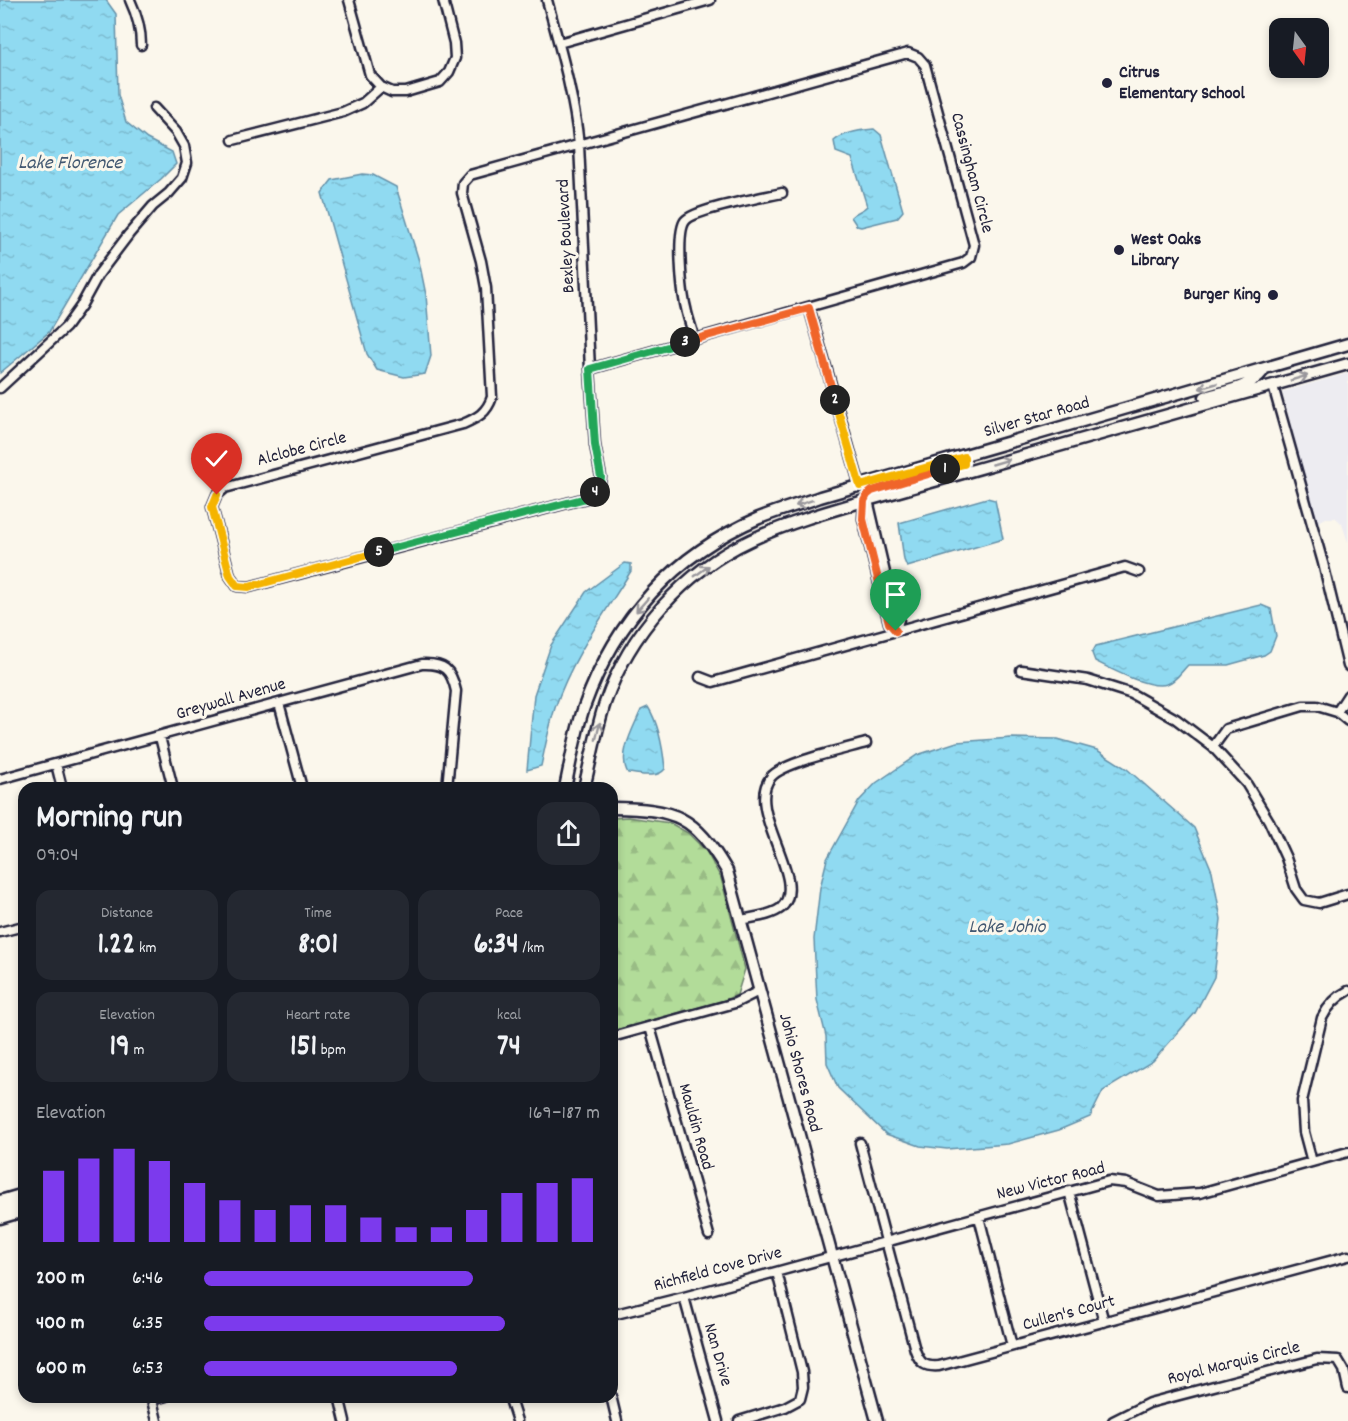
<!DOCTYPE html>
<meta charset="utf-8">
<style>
:root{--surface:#171b24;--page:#242831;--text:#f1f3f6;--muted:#9ea1a6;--accent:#7c3aed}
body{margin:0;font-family:Dekko,sans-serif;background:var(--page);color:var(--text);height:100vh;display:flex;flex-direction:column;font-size:22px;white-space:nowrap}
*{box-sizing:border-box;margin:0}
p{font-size:20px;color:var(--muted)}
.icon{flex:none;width:33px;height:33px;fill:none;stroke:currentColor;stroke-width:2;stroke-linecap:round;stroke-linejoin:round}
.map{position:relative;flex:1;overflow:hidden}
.sheet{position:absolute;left:18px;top:782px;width:600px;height:621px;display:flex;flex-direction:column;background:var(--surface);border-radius:18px;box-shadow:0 3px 9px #0003}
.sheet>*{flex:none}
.needle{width:39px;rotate:165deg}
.controls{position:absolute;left:1269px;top:18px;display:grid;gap:12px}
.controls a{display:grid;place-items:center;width:60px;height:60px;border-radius:12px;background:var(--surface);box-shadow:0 3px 9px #0003;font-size:30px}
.pin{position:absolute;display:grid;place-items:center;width:51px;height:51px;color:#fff;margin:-62px -26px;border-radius:50% 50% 50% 0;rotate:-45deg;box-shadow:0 0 6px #0007}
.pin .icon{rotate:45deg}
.km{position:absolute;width:30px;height:30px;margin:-15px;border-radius:50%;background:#222;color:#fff;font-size:16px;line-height:30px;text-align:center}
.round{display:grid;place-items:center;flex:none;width:63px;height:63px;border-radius:18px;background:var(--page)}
.overview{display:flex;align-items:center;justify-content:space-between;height:102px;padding:0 18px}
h1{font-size:33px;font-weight:700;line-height:45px}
.metrics{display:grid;grid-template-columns:repeat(3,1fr);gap:9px;height:102px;padding:6px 18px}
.metrics div{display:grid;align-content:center;border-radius:15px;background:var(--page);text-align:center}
.metrics b{font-size:30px;font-weight:700}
.metrics small{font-size:16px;font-weight:400}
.metrics p{font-size:16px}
.chart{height:168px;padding:12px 18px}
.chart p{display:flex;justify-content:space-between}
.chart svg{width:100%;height:108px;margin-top:6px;stroke:var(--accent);stroke-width:6}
ul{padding:0 18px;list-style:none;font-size:20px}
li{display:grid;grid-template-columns:96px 72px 1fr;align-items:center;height:45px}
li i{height:15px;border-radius:8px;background:var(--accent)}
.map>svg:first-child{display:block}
.built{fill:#edecf1}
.forest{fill:url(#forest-firs);stroke:#6a7f6a;stroke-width:1.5}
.water{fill:url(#water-ripples);stroke:#6490a8;stroke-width:1.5}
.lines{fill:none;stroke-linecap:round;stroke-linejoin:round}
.street-casing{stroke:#22223b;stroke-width:13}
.secondary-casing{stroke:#22223b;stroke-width:15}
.street{stroke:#fbf7ec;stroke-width:8}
.secondary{stroke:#fbf7ec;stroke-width:10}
.oneway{stroke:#99979c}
.split-1-casing{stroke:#fff;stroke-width:12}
.split-2-casing{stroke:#fff;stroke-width:12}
.split-3-casing{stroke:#fff;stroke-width:12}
.split-4-casing{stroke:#fff;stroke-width:12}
.split-5-casing{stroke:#fff;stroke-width:12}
.split-6-casing{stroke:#fff;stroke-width:12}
.split-1{stroke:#f0652b;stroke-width:8}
.split-2{stroke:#f5b400;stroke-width:8}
.split-3{stroke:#f0652b;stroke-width:8}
.split-4{stroke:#22a559;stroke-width:8}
.split-5{stroke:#22a559;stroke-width:8}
.split-6{stroke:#f5b400;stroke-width:8}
.poi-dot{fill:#22223b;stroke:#fbf7ec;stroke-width:2}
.labels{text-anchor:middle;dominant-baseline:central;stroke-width:6;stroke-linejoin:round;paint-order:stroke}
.poi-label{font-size:18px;font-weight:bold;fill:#22223b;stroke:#fbf7ec;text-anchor:start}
.street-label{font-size:18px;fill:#22223b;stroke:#fbf7ec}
.water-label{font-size:20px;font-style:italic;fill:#435972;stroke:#fbf7ec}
</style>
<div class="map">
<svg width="1348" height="1421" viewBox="0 0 1348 1421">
<defs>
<pattern id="forest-firs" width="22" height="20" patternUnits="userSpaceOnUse" patternTransform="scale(1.5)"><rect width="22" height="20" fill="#b2dc99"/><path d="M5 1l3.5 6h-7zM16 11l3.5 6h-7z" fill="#99bc85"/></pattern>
<pattern id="water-ripples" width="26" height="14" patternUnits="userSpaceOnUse" patternTransform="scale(1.5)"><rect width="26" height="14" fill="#90daf1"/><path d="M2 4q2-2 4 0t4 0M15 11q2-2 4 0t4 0" fill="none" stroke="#7cbbd0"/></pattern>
</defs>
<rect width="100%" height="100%" fill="#fbf7ec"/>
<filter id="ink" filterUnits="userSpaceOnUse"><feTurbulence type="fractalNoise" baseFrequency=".0167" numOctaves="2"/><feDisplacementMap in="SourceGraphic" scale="12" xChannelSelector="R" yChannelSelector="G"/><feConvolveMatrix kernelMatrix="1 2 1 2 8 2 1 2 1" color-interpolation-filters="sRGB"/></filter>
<g filter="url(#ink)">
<path class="built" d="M1348,373V542L1342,524L1336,518H1326L1317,523L1282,392Z"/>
<path class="forest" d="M628,817L670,823L688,833L706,851L721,878L745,969L737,995L722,1001L612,1031V818Z"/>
<path class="water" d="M0,0H106L116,14L118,95L126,122L147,139L172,152L176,164L161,179L118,215L49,332L0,373Z
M874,129L881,135L903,211L897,218L861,227L857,226L851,217C856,211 862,212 867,206L852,158L836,152L834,141C844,132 861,130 874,129Z
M362,174L373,175L396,187L419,261L426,295L431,356L425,374L404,377L377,370L367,354L322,193L332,180Z
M987,498L995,500L1003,539L907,567L904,560L899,523Z
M625,563L631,564V571C603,616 572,658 555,708C549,727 545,747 541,766L527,770L534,695L551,645L586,592Z
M1261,605L1271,609L1276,636L1270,651L1264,655L1228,665H1188C1182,671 1175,682 1167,684C1150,690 1111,669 1095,661L1092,653L1096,646Z
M648,707C659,724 663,749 665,769C657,779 640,774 628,773C617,755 634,727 641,710Z
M1011,738L1058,739L1097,750L1127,769L1194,828L1212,871L1221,919L1214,977L1195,1013L1153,1061L1103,1091L1090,1117L1059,1130L1008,1144L947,1149L920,1146L886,1134L838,1088L827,1063L826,1036L817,1000L814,939L820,888L827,859L859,801L876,783L917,755L957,742Z"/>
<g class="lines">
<defs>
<path id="street" d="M130,0C137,15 141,29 141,45
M349,0L370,75L381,87L392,92H406L440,82L449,72L455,58L454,43L443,0
M547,0C560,48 574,95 579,145L590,369L595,445L601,477L599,489L590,497L249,587L237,586L230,576L212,507L217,495L225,488L463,424C477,418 487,413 492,397L486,288L481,261L462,193L463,183L470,175L908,53L918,57L925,65L974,245L971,257L963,263L590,369
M559,43L710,0
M233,140L343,112L363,103L381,87
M809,307L860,486
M695,339C692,329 688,319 686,308C682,293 676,233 685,221C694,209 764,197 782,193
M1273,386L1323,563L1348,666
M0,388L66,327L81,306L98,275L129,234L153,206L169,193L182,178L187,163L184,146L176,132L154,108
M868,500L886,577L899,619L896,631
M864,501L863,519L889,623L896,631
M1021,670L1088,680L1132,694L1176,719L1213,747L1246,783L1269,821L1286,858L1296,889L1304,900L1319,903L1348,894
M700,677L713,682L1125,567L1139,572
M279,703L302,788
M1337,712L1348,695
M160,737L173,788
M1213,747L1226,729L1303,706H1317L1337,712L1348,721
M56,764L62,788
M0,779L422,664C444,663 451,669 456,691L447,788
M741,920C753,917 771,916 781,908C811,881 743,810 771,777C784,762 845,749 866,743
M0,932L24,926
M650,1027L709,1235
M612,1037L735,1003L759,991
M860,1143L915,1350C920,1364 925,1367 939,1366L1348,1256
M1312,1162L1304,1132L1302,1101L1322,1018C1328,1006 1336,997 1348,991
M1069,1191L1104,1322
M979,1217L1012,1346
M684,1297L718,1421
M612,1315L684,1297L1109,1181L1126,1183L1159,1196L1200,1193L1348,1152
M151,1396L157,1421
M339,1396L345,1421
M509,1396L517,1421
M611,1396L617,1421
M152,1400L166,1396
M739,1421L785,1407L800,1399L803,1387L802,1372L777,1272
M1113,1421L1149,1403L1317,1359L1338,1360L1344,1370L1348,1388"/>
<path id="secondary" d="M1205,397C1225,391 1250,388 1263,371
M565,788C571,761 575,733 584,707C616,619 673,555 759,518C779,510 800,504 820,497L1348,344
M584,788C591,760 596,730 605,703C629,633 684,571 751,540C788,523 826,512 864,501L1348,364
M612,808C676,809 694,815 727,871L877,1421
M0,1201L24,1194
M0,1209L24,1202
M0,1218L24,1211"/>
</defs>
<use href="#street" class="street-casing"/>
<use href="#secondary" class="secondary-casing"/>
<use href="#street" class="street"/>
<use href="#secondary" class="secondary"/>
</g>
<defs><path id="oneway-shaft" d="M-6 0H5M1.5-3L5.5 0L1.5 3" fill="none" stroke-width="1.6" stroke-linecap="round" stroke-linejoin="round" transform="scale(1.5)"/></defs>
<g class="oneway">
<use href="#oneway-shaft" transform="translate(1299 378) rotate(-16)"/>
<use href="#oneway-shaft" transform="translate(1208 386) rotate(164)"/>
<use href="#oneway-shaft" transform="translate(1001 462) rotate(-16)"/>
<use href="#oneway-shaft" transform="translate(804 503) rotate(161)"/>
<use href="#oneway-shaft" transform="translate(702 571) rotate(-36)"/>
<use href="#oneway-shaft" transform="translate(642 605) rotate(131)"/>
<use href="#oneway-shaft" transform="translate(598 731) rotate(-76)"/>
</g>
</g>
<g class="lines" filter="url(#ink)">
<defs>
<path id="split-1" d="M896,631L889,623L863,519L864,501L867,495L872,491L945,469"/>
<path id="split-2" d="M835,400L860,486L964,457V464L945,469"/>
<path id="split-3" d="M685,342L809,308L835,400"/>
<path id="split-4" d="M595,492L599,489L601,477L595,445L590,369L685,342"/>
<path id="split-5" d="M379,552L590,497L595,492"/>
<path id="split-6" d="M217,495L212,507L230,576L237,586L249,587L379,552"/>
</defs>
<use href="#split-1" class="split-1-casing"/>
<use href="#split-2" class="split-2-casing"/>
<use href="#split-3" class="split-3-casing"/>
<use href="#split-4" class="split-4-casing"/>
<use href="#split-5" class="split-5-casing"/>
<use href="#split-6" class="split-6-casing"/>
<use href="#split-1" class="split-1"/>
<use href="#split-2" class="split-2"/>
<use href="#split-3" class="split-3"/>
<use href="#split-4" class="split-4"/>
<use href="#split-5" class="split-5"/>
<use href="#split-6" class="split-6"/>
</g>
<g class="poi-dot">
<circle cx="1107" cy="83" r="6"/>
<circle cx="1119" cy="250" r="6"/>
<circle cx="1273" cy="295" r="6"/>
</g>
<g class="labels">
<g class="poi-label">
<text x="1119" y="73">Citrus<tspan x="1119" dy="21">Elementary School</tspan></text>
<text x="1131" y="240">West Oaks<tspan x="1131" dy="21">Library</tspan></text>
<text x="1261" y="295" text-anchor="end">Burger King</text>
</g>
<g class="street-label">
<text transform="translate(971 173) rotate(75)">Cassingham Circle</text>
<text transform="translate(567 236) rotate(-93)">Bexley Boulevard</text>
<text transform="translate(1037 418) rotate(-16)">Silver Star Road</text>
<text transform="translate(302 450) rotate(-15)">Alclobe Circle</text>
<text transform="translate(231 700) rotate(-16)">Greywall Avenue</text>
<text transform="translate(799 1073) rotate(75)">Johio Shores Road</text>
<text transform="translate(695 1127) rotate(74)">Mauldin Road</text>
<text transform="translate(1051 1182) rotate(-14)">New Victor Road</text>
<text transform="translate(718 1270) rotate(-15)">Richfield Cove Drive</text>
<text transform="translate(1069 1314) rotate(-15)">Cullen's Court</text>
<text transform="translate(717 1355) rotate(74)">Nan Drive</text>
<text transform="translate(1234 1364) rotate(-14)">Royal Marquis Circle</text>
</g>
<g class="water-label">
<text x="70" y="164">Lake Florence</text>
<text x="1007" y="928">Lake Johio</text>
</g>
</g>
</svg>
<div class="controls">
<a><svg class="needle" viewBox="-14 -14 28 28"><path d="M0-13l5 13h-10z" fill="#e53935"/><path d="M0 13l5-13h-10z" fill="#9ea1a6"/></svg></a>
</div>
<div class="pin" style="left:896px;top:631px;background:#1e9e55"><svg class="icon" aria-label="arrive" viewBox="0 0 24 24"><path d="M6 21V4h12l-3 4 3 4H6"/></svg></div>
<div class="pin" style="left:217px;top:495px;background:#d93025"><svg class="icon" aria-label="check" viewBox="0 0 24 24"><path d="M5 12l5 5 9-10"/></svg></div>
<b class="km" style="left:945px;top:469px">1</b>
<b class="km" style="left:835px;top:400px">2</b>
<b class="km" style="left:685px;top:342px">3</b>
<b class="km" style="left:595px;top:492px">4</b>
<b class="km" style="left:379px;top:552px">5</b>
<section class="sheet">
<div class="overview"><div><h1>Morning run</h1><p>09:04</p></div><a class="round"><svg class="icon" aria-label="share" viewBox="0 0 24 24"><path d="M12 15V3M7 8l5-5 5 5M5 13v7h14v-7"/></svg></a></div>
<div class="metrics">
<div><p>Distance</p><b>1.22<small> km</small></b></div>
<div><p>Time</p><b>8:01</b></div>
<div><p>Pace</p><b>6:34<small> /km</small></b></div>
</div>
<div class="metrics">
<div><p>Elevation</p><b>19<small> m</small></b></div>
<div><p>Heart rate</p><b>151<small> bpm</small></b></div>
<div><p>kcal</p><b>74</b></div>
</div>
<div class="chart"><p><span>Elevation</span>169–187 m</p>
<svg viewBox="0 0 160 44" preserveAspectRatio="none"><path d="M5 44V15M15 44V10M25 44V6M35 44V11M45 44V20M55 44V27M65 44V31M75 44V29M85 44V29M95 44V34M105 44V38M115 44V38M125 44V31M135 44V24M145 44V20M155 44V18"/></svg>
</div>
<ul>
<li><b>200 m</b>6:46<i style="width:68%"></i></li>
<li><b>400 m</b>6:35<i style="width:76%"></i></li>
<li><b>600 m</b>6:53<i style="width:64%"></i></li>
</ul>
</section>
</div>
